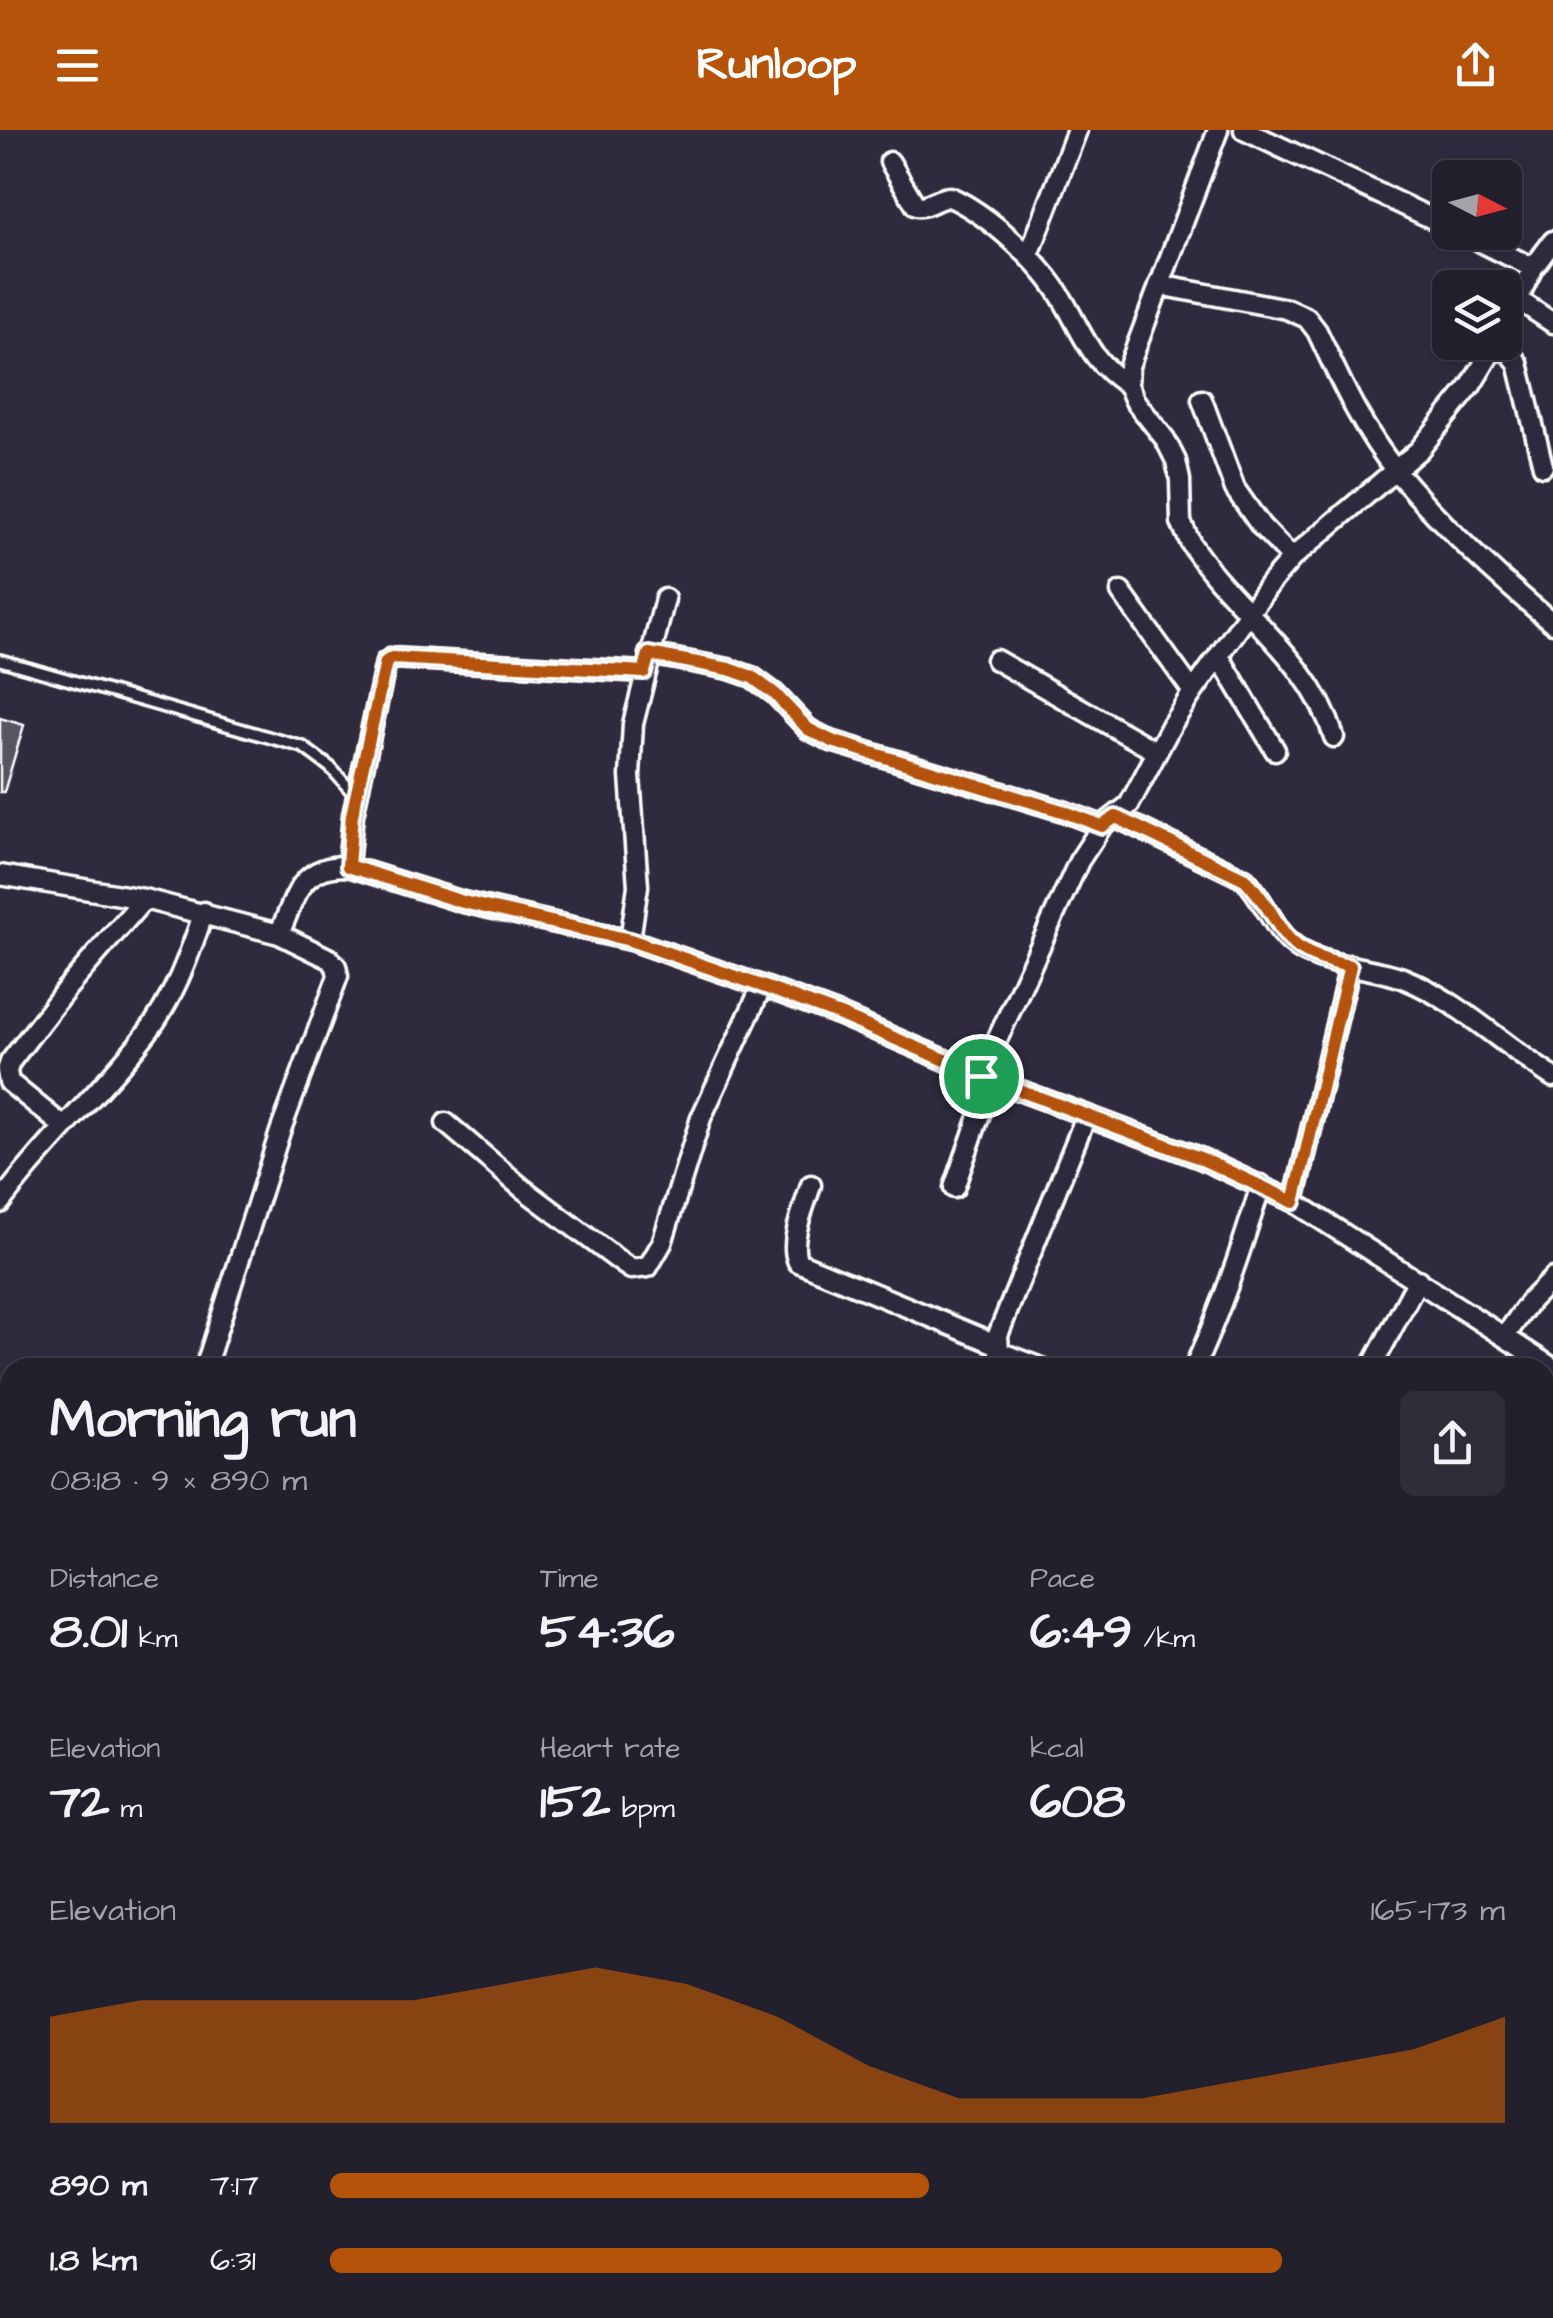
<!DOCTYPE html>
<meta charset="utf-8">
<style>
:root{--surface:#23202e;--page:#2f2d3a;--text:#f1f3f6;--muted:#a3a3aa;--line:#403e4a;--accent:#b45309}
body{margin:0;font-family:"Architects Daughter",sans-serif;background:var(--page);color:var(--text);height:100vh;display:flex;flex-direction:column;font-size:38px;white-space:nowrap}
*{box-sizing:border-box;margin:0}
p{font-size:32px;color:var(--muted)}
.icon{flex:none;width:55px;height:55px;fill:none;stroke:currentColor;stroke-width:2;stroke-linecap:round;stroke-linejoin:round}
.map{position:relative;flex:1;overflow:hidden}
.panel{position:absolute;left:0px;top:1228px;width:1555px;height:962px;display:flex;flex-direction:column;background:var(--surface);border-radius:30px 30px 0 0;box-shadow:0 2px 8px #0004,0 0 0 2px var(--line)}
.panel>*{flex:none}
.needle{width:65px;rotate:96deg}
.controls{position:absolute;left:1432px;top:30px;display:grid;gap:20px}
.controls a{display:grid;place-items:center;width:90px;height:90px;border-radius:15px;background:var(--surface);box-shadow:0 2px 8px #0004,0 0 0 2px var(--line);font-size:50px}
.pin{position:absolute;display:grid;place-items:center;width:85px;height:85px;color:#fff;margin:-42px;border:5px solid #fff;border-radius:50%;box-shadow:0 2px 10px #0007}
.round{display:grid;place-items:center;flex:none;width:105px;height:105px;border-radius:15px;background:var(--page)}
.overview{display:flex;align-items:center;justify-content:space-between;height:170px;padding:0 50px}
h1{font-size:55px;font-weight:700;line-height:75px}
.stats{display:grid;grid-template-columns:repeat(3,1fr);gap:15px;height:170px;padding:10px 50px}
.stats div{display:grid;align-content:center}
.stats b{font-size:50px;font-weight:700}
.stats small{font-size:28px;font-weight:400}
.stats p{font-size:28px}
.chart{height:280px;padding:20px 50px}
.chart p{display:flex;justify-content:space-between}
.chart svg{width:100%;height:180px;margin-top:10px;fill:var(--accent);opacity:.7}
ul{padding:0 50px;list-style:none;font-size:32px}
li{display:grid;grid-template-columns:160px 120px 1fr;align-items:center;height:75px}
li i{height:25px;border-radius:12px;background:var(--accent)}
header{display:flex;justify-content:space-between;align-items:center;height:130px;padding:0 50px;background:var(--accent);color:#fff;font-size:45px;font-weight:700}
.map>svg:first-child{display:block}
.building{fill:#595564;stroke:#fff;stroke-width:2.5}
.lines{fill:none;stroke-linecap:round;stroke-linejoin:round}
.lane-casing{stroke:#fff;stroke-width:16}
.street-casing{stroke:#fff;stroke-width:25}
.secondary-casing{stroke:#fff;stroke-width:32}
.lane{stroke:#2f2a3d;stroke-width:9}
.street{stroke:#2f2a3d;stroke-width:18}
.secondary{stroke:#2f2a3d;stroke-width:25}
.rail-casing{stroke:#fff;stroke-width:10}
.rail{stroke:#2f2a3d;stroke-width:6;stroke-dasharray:19;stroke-linecap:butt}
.route-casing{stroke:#fff;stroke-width:20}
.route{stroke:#b45309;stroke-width:12}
</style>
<header><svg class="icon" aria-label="menu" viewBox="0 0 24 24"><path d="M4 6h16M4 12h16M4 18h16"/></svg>Runloop<svg class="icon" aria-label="share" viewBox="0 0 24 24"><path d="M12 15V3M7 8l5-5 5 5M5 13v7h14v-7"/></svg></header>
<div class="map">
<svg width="1553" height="2188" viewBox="0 0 1553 2188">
<rect width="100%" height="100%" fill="#2f2a3d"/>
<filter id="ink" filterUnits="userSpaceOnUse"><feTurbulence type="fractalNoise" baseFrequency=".01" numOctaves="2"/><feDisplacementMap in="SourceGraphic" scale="20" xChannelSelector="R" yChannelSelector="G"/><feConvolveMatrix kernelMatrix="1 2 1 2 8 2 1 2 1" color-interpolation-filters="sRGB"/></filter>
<g filter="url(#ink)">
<path class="building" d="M0,588L24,595L4,662H0Z"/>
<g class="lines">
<defs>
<path id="lane" d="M0,530L303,617L330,637L355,665"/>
<path id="street" d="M1218,0L1129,236L1128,255L1135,271L1165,309L1176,331L1180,350L1181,392L1191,414C1235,481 1310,527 1334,607
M1244,0L1450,97
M890,32L916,76C928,78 937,67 950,67C988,84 1043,134 1063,170C1083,204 1092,234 1128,255
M1461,102L1533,138
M1029,125L1077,0
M1159,155L1287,179L1307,188L1317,201C1340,250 1363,301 1397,342C1443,397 1498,448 1553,493
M1517,169L1553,193
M1505,195L1533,138L1553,111
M1495,217L1510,223L1518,233L1543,336
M1202,270L1235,359L1261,396L1292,428
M1121,462L1193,562
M649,524L729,539L752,547L775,564L808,599L831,611L1063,681L1102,696
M1219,526L1275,620
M996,530L1157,622
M1116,687L1245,749C1266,771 1274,805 1302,821C1333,838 1372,836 1405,849C1459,871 1504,916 1553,947
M348,736L353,685L384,541L386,532L392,528L644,542
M0,745L144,769L279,804C296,766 300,735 348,736L463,772L630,810L762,856L840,885L992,950L1200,1028L1294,1072L1553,1238
M630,810L638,756L630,646L633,594L665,469
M981,945L1079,731L1102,696L1129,675L1172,594L1193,562L1271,452L1292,428L1419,320L1470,257L1497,212
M446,993L522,1058L622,1133L631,1139L648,1137L662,1113L701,988L762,856
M64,997L9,952L7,941L10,932L67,858L144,769
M811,1055C805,1076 788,1112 798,1132L996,1214
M954,1058L992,950
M1294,1072L1350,835
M0,1073C43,1015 98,965 143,908C173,871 189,826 204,782
M1505,1206L1530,1171L1553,1148
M205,1238L280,1002L338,846L336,836L330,829L279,804
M1041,1238L999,1222L998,1205L1086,986
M1194,1238C1222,1178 1242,1118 1261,1055
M1371,1238L1418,1150
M0,1315L10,1320
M0,1415L10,1360
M1545,1634L1553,1636
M863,2180L864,2188"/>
<path id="secondary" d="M1545,1674L1553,1666
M959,2188L966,2180"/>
</defs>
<use href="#lane" class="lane-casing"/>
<use href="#street" class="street-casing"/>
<use href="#secondary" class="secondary-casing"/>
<use href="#lane" class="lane"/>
<use href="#street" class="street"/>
<use href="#secondary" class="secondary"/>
<defs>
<path id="rail" d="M1545,1890L1553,1882
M1545,1940L1553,1932
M1245,2188L1254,2180
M1296,2188L1304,2180"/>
</defs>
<use href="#rail" class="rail-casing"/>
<use href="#rail" class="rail"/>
</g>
</g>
<g class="lines" filter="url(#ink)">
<defs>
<path id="route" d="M649,524L729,539L752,547L775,564L808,599L832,611L1062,681L1102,696L1116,687L1245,749C1290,796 1272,821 1350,836L1294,1072L1200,1028L992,950L840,885L762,856L630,810L463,772L348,736L352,685L386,532L392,528L644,542Z"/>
</defs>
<use href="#route" class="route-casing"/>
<use href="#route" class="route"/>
</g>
</svg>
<div class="controls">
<a><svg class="needle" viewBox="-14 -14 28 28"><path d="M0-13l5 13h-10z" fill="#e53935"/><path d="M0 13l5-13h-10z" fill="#a3a3aa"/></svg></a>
<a><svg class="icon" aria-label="layers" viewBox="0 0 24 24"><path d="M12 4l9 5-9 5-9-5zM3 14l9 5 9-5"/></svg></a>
</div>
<div class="pin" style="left:981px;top:946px;background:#1e9e55"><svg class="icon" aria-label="arrive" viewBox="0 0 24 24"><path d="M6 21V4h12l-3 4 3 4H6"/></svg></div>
<section class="panel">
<div class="overview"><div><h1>Morning run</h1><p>08:18 · 9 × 890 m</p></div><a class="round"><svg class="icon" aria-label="share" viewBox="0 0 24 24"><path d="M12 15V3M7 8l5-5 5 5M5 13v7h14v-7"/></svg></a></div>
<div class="stats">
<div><p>Distance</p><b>8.01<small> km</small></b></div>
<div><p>Time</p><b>54:36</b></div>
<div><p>Pace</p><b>6:49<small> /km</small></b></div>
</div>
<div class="stats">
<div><p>Elevation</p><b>72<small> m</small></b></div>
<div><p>Heart rate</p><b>152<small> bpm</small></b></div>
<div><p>kcal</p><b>608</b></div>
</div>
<div class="chart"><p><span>Elevation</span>165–173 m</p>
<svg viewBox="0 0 160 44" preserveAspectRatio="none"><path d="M0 44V18L10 14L20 14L30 14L40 14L50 10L60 6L70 10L80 18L90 30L100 38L110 38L120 38L130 34L140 30L150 26L160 18V44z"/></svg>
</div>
<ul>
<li><b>890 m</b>7:17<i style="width:51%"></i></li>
<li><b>1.8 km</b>6:31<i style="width:81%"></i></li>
</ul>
</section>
</div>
